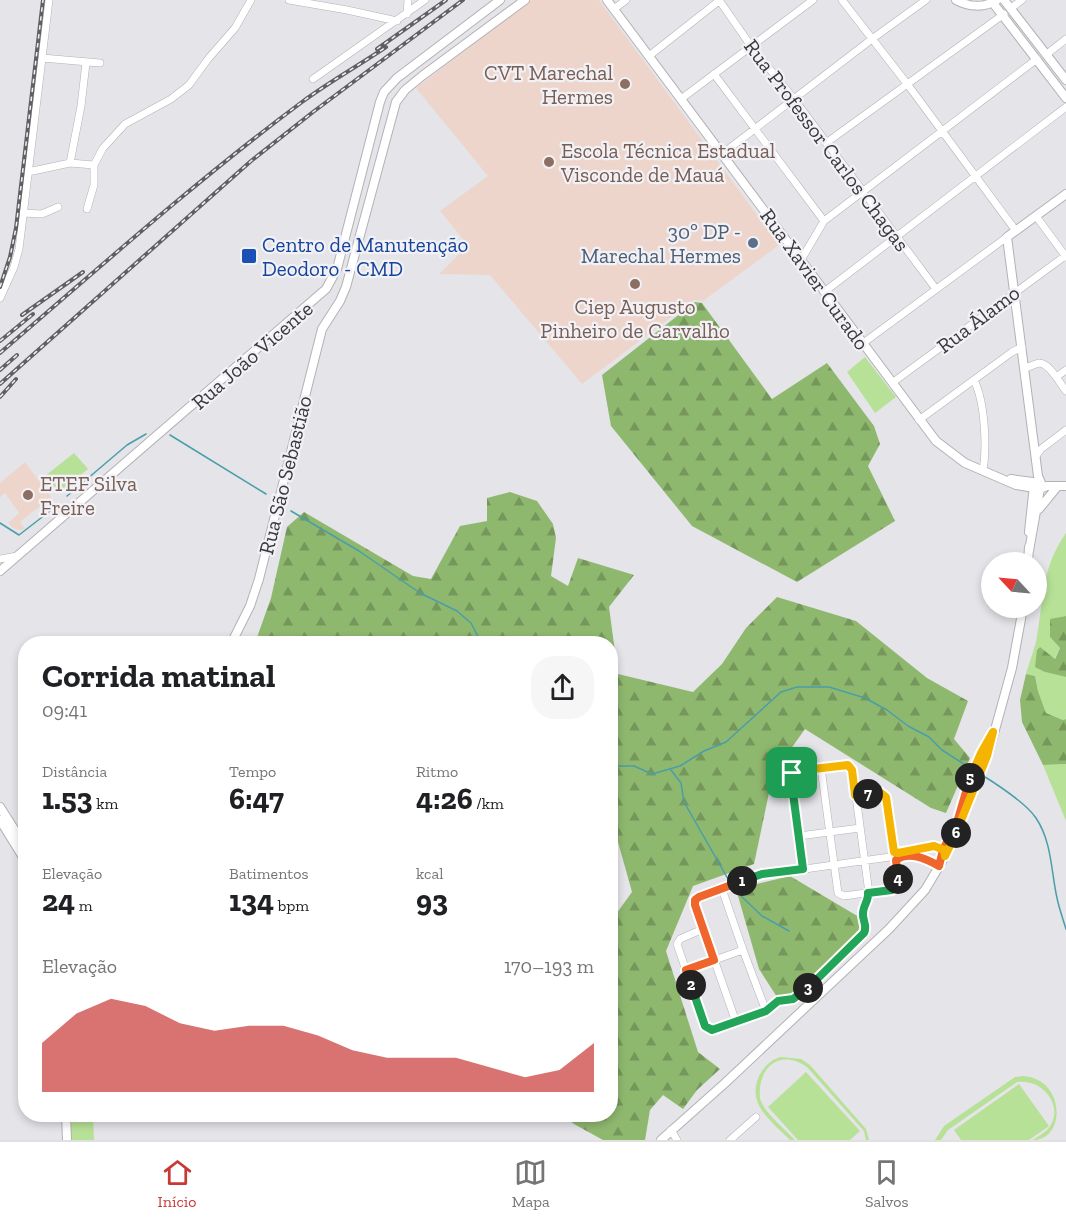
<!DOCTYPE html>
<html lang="pt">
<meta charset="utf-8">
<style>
:root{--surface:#fff;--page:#f6f6f6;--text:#202124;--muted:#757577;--line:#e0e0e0;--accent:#c83936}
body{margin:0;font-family:"Zilla Slab",serif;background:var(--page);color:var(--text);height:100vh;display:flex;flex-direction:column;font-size:22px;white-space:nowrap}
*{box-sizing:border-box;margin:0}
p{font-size:20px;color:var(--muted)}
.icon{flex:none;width:33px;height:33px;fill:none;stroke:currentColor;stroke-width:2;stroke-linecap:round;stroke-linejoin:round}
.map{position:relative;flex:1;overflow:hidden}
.details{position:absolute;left:18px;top:636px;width:600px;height:486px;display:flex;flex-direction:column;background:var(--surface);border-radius:24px;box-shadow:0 3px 9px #0003}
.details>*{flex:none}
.needle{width:39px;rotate:296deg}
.tools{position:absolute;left:981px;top:552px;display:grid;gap:12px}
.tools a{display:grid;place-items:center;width:66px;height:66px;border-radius:50%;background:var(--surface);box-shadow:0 3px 9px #0003;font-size:30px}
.pin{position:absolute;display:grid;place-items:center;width:51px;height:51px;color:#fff;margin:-26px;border-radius:12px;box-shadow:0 3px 9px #0006}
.km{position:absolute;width:30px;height:30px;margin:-15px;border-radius:50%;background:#222;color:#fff;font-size:16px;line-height:30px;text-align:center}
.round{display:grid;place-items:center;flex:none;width:63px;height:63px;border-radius:24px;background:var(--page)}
.summary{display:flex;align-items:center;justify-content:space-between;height:102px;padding:0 24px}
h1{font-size:33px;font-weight:700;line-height:45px}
.metrics{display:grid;grid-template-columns:repeat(3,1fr);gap:9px;height:102px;padding:6px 24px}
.metrics div{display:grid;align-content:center}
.metrics b{font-size:30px;font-weight:700}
.metrics small{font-size:16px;font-weight:400}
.metrics p{font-size:16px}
.chart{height:168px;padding:12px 24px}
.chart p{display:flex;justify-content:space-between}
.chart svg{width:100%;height:108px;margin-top:6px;fill:var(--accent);opacity:.7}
.tabs{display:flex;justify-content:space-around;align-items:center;height:84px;border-top:2px solid var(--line);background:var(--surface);font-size:16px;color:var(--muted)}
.tabs a{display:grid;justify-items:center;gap:3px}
.tabs .current{color:var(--accent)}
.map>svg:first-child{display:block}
.education{fill:#edd5cb}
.green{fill:#b8e198}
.forest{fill:url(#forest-firs)}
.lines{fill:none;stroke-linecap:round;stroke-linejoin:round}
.stream{stroke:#499eaa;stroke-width:1.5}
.minor-casing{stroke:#b2b2b6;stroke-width:8}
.major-casing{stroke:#b2b2b6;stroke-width:10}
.minor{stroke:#fff;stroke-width:7}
.major{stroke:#fff;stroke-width:8}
.rail-casing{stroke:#606063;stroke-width:4}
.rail{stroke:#f1f1f6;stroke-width:1.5;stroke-dasharray:4.5;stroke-linecap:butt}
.split-1-casing{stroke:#fff;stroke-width:12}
.split-2-casing{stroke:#fff;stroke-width:12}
.split-3-casing{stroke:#fff;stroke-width:12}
.split-4-casing{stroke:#fff;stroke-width:12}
.split-5-casing{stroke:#fff;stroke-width:12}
.split-6-casing{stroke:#fff;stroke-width:12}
.split-7-casing{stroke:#fff;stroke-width:12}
.split-8-casing{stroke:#fff;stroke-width:12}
.split-1{stroke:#22a559;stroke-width:8}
.split-2{stroke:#f0652b;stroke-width:8}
.split-3{stroke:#22a559;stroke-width:8}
.split-4{stroke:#22a559;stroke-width:8}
.split-5{stroke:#f0652b;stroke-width:8}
.split-6{stroke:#f5b400;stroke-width:8}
.split-7{stroke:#f5b400;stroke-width:8}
.split-8{stroke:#f5b400;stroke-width:8}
.education-dot{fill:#8d6e63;stroke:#f1f1f6;stroke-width:2}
.service-dot{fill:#5c6f8a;stroke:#f1f1f6;stroke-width:2}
.transit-dot{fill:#1a4fb4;stroke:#f1f1f6;stroke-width:2}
.labels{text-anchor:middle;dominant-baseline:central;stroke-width:4.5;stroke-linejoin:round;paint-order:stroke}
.education-label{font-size:21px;fill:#785e54;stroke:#f1f1f6;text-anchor:start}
.street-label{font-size:21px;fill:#39393b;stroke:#f1f1f6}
.service-label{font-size:21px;fill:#4e5e75;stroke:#f1f1f6;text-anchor:end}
.transit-label{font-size:21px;fill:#164399;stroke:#f1f1f6;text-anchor:start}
</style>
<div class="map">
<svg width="1066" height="1140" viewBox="0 0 1066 1140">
<defs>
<pattern id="forest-firs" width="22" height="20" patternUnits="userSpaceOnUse" patternTransform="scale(1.5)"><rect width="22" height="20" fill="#8fb86f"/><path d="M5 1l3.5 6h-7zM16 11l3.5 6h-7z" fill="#76975c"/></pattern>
</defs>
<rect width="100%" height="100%" fill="#e4e4e9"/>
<path class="education" d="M531,0H599L779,245L703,301L694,300L582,384L490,275L439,274L468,245L440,211L488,176L416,88Z
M25,462L51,497L20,522L25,529L19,530L13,528L8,523L19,513L5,493L0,497V483Z"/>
<path class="green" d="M865,357L896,397L875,413L847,372Z
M74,453L88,469L59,492L45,476Z
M1066,533V616L1050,620V637L1060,648L1054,659L1039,647L1045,672L1066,677V719L1063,720L1046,713L1038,691L1035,676L1026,674C1029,663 1033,653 1036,642C1044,601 1040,570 1066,533Z
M1066,764V821L1043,765Z
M781,1057L801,1059L810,1065L866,1129L869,1140H866L864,1131L807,1067C786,1052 764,1060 760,1087C760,1092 759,1097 761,1101C765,1113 786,1130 795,1140H790C781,1131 762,1115 758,1103C750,1085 763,1061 781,1057Z
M806,1072L860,1131L850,1140H798L768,1107Z
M1023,1076C1066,1079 1066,1140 1033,1140C1037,1137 1044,1133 1048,1129C1066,1107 1043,1078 1017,1082L948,1130L941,1140H935L944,1126L1015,1077Z
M1019,1084L1049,1126L1029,1140H961L954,1130Z
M66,1115H93L94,1140H67Z"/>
<path class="forest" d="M695,302L702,303L772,399L827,363L874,426L880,444L868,466L895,521L797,582L692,526L611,426L602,375Z
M510,492L537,501L553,524L556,538L551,576L568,586L578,558L634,575L609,607L618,674L693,692L722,664L746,628L777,597L856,621L927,678L968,701L954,739L970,758L946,813L931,808L805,729L773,774L754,864L693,886L666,951L698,1052L720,1069L697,1090L683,1109L663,1095L650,1110L645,1140H603L574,1124L563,1115L610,1114L611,921L632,892L611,817L610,644L255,643L271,598L287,527L304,512L413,576L431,579L460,526L487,521V498Z
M1066,616V677L1045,672L1035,667L1037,650L1040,647L1055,659L1060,648L1050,637V619Z
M1026,674L1035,676L1038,691L1046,713L1063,720L1066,719V764L1043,765L1022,722L1020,700Z
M790,876L859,917L862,930L799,992L790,996L777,997L759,969L736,889Z"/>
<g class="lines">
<path class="stream" d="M170,435L266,494
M67,496L127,445L146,434
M291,511L359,551L420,593L457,611L471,623L482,644
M0,523L19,535L50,511
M610,766H634L652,774L680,766L704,751L726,742L781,692L797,687H829L865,698L887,710L908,726L929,737L942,750L970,768
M671,770L681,783L684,802L728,879
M982,775C998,785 1025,802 1036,818C1052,842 1051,871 1057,898C1059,908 1063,919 1066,929
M738,893L762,916L789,931"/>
<defs>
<path id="minor" d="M289,0L347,10L397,21
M719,0L751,46L794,99L936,289
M842,0L908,85L1016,231
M1011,8L1022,0
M614,9L626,0
M407,14L408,0
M1047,54L1066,39
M649,56L720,0
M42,58L100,63
M714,74L824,221
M313,79L425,0
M681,99L813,0
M826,143L1004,14
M722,154L872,39L926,0
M70,163L81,106L86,63
M28,172L70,163L94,165
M87,209L94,185V165L103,148L125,124L171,99L189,85L208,59L235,28L251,0
M23,213L42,214L58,207
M1036,216L1066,257
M801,260L824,221L1037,59
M824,292L1066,107
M0,298L14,267L19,249L49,0
M862,344L1007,237
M1025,368C1029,367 1035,364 1039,363C1050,363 1060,384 1066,391
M1056,377L1066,370
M974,380C985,402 987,447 983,471
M892,383L1065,256
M919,420L1012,352L1022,347
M1036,456L1041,449L1066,430
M0,559L17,556
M821,768L838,893L844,896L895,889L898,882L896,860
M855,795L878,792L885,795L894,852
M799,836L860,828
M898,853L933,846L943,849L945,856
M899,858L920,856L939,866
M722,889L743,950L766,1011
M703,929L680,939L677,944L705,1026L712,1030L766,1011L779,1001L796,997L863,935C868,926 863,923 863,914C863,906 869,900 869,893L853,774L851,768L848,765L796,771L792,775L803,869
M686,970L743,950
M736,1022L695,905L696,899L762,875L890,857
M671,1130L677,1140
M730,1140L756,1117"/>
<path id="major" d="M607,0L936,441L965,463L1016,485L1040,489L1047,486H1066
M956,0C969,7 984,8 997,0
M1004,0L1066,80
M993,3L1066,98
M1011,479L1040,483
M1039,509L1057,487
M1029,532L1034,485
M1029,551L1041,483L1038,476L1007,237L1066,194
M1028,562L1029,547
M0,571L326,289L337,269L380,102L384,92L397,78L500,0
M231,644L250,606L259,579L322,329L340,301L346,287L396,102L405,90L422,76L525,0
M963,803L970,778L990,738
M0,807L26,848
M0,820L26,862
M66,1114L67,1140
M661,1140L724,1084L889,929L925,890L947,853L990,748L1012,668L1023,608"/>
</defs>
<use href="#minor" class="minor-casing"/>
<use href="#major" class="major-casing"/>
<use href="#minor" class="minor"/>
<use href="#major" class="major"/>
<defs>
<path id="rail" d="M377,49L446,0
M0,287L10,257L16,228L43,0
M22,315L83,272
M0,341L33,314
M0,353C99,268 197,180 302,102C329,82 358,66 386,47
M0,370L17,355
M0,384L251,161L313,112L463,0
M0,397L16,379"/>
</defs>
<use href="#rail" class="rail-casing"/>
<use href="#rail" class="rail"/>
</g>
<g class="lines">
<defs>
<path id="split-1" d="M742,881L762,874L803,869L791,778L792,773"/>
<path id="split-2" d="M691,985L686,970L714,960L695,905V900L699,897L742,881"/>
<path id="split-3" d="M691,985L705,1026L712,1030L766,1011L778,1001L793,999L808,988"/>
<path id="split-4" d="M808,988L864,933C868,925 862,921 863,913C863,906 869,900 868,893L892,890L898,885V879"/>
<path id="split-5" d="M898,879L896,860C909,851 925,858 939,866L943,850L958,819L970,778"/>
<path id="split-6" d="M956,833L987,756L993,732L981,753L970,778"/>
<path id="split-7" d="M868,794L881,793L886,797L894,852L898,853L934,846L944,850L945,856L956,833"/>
<path id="split-8" d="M792,773L796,771L848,765L852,770L855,795L868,794"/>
</defs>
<use href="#split-1" class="split-1-casing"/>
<use href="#split-2" class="split-2-casing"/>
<use href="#split-3" class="split-3-casing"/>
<use href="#split-4" class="split-4-casing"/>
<use href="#split-5" class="split-5-casing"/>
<use href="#split-6" class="split-6-casing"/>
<use href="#split-7" class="split-7-casing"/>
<use href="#split-8" class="split-8-casing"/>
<use href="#split-1" class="split-1"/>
<use href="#split-2" class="split-2"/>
<use href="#split-3" class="split-3"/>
<use href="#split-4" class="split-4"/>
<use href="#split-5" class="split-5"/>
<use href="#split-6" class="split-6"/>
<use href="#split-7" class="split-7"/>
<use href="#split-8" class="split-8"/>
</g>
<g class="education-dot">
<circle cx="625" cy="84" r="6"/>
<circle cx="549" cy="162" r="6"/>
<circle cx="635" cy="284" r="6"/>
<circle cx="28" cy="495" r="6"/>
</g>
<circle class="service-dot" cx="753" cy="243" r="6"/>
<rect class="transit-dot" x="241" y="248" width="16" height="16" rx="3"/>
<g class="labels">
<g class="education-label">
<text x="613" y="72" text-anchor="end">CVT Marechal<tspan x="613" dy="24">Hermes</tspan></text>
<text x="561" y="150">Escola Técnica Estadual<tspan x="561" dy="24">Visconde de Mauá</tspan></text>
<text x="635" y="306" text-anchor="middle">Ciep Augusto<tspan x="635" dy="24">Pinheiro de Carvalho</tspan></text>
<text x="40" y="483">ETEF Silva<tspan x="40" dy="24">Freire</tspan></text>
</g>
<g class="street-label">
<text transform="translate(827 145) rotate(53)">Rua Professor Carlos Chagas</text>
<text transform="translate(815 279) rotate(54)">Rua Xavier Curado</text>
<text transform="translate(978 319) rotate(-37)">Rua Álamo</text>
<text transform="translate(252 355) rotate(-41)">Rua João Vicente</text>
<text transform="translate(285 475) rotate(-76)">Rua São Sebastião</text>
</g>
<g class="service-label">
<text x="741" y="231">30º DP -<tspan x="741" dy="24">Marechal Hermes</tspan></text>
</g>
<g class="transit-label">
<text x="262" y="244">Centro de Manutenção<tspan x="262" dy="24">Deodoro - CMD</tspan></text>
</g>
</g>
</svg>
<div class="tools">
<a><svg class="needle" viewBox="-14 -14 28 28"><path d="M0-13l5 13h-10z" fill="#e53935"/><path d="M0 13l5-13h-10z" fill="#757577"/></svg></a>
</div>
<div class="pin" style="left:792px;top:773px;background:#1e9e55"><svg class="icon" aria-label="arrive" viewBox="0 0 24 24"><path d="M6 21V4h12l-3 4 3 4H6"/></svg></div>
<b class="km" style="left:742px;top:881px">1</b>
<b class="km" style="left:691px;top:985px">2</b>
<b class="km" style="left:808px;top:988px">3</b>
<b class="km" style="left:898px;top:879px">4</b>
<b class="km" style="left:970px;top:778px">5</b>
<b class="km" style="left:956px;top:833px">6</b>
<b class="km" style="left:868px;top:794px">7</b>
<section class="details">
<div class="summary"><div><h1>Corrida matinal</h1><p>09:41</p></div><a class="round"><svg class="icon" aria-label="share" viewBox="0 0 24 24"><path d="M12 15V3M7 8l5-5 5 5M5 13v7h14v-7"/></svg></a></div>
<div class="metrics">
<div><p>Distância</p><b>1.53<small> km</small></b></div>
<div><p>Tempo</p><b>6:47</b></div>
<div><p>Ritmo</p><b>4:26<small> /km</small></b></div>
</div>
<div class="metrics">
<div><p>Elevação</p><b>24<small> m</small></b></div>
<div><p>Batimentos</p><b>134<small> bpm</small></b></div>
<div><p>kcal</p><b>93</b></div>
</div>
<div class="chart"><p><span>Elevação</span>170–193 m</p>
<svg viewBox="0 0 160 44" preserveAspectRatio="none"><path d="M0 44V24L10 12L20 6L30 9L40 16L50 19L60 17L70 17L80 21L90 27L100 30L110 30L120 30L130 34L140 38L150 35L160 24V44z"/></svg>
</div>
</section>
</div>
<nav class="tabs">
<a class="current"><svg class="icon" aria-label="home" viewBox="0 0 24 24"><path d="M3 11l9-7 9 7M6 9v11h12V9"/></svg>Início</a>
<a><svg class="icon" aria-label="map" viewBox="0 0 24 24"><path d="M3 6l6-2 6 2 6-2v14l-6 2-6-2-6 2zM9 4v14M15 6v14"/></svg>Mapa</a>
<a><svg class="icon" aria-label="saved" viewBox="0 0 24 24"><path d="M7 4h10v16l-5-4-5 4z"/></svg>Salvos</a>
</nav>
